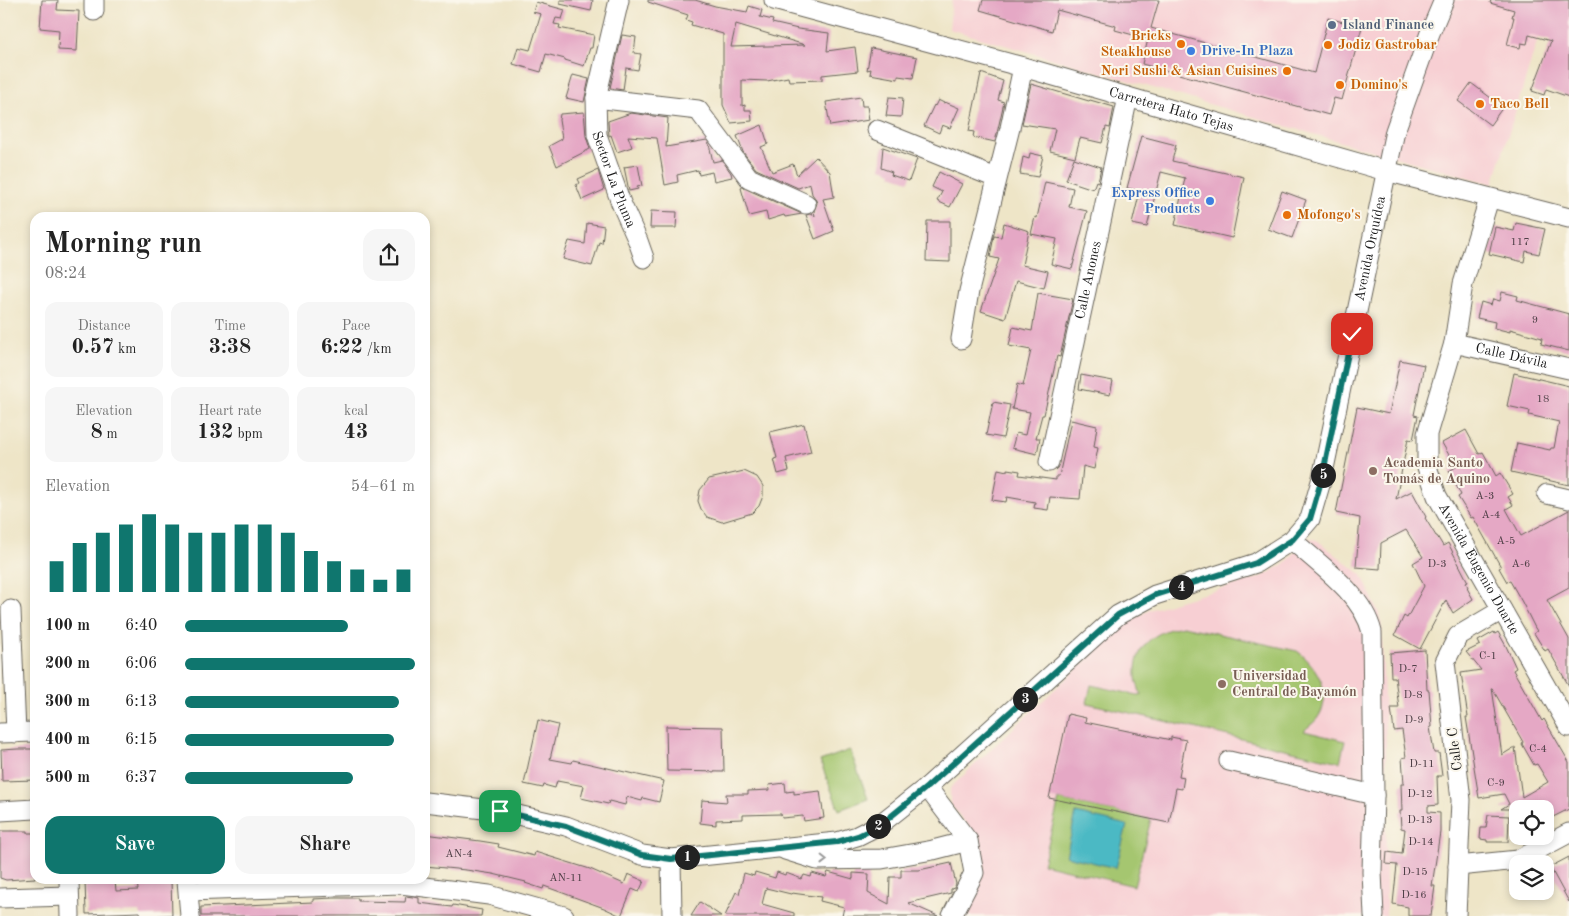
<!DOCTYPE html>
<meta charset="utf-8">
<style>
:root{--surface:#fff;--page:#f6f6f6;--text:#222;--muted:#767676;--accent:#0f766e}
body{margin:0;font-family:"Old Standard TT",serif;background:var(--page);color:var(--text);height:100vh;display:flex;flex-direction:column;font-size:19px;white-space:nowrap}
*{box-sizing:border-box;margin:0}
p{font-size:16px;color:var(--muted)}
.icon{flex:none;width:28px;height:28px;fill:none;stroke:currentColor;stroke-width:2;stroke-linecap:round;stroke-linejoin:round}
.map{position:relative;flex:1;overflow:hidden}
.details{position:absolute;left:30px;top:212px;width:400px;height:672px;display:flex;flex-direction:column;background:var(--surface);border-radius:15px;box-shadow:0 2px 8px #0003}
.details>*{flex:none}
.tools{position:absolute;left:1509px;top:800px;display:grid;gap:10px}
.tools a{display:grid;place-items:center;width:45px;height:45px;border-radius:10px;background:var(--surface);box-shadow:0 2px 8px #0003;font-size:25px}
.pin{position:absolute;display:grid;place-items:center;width:42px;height:42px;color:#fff;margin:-21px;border-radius:10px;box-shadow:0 2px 8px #0006}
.km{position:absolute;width:25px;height:25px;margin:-12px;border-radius:50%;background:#222;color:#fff;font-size:14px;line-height:25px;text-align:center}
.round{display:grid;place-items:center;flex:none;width:52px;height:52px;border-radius:15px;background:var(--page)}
.overview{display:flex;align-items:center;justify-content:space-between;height:85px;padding:0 15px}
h1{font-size:28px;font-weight:800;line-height:38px}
.figures{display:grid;grid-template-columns:repeat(3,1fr);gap:8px;height:85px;padding:5px 15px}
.figures div{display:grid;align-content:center;border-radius:12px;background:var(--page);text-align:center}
.figures b{font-size:21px;font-weight:800}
.figures small{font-size:14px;font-weight:400}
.figures p{font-size:14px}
.chart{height:140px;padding:10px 15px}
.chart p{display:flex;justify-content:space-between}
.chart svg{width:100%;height:90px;margin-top:5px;stroke:var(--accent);stroke-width:6}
.cta{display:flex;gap:10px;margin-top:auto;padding:10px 15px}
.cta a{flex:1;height:58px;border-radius:15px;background:var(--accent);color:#fff;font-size:20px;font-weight:800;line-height:58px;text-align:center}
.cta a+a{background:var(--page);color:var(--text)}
ul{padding:0 15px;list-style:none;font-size:16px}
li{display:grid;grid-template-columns:80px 60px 1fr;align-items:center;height:38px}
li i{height:12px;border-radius:6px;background:var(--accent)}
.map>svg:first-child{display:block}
.built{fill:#f7cfd3}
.green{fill:#a5c66f;stroke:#607146}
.water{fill:#4bb9c4;stroke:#346a70}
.building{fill:#e5a8c5;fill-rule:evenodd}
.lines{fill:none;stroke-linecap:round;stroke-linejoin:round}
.minor-casing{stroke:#666258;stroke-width:21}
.minor{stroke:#fff;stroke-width:19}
.oneway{stroke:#999}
.route-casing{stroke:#fff;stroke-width:10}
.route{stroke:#0f766e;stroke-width:6}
.service-dot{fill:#5c6f8a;stroke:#fbf7ec;stroke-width:2}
.food-dot{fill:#e8710a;stroke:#fbf7ec;stroke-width:2}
.shop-dot{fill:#3f7fe0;stroke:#fbf7ec;stroke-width:2}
.education-dot{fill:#8d6e63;stroke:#fbf7ec;stroke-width:2}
.labels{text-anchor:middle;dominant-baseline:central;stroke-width:4;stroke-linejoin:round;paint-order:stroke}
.number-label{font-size:11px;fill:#4e3f46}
.service-label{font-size:14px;font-weight:bold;fill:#4e5e75;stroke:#fbf7ec;text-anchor:start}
.food-label{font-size:14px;font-weight:bold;fill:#c56008;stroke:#fbf7ec;text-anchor:start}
.shop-label{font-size:14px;font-weight:bold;fill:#366cbe;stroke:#fbf7ec;text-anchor:start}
.street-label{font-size:14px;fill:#1c1c1c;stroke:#fbf7ec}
.education-label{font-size:14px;font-weight:bold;fill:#785e54;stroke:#fbf7ec;text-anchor:start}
</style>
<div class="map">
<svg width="1569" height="916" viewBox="0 0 1569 916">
<rect width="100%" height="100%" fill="#fbf7ec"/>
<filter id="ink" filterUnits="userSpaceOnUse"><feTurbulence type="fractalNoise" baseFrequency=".02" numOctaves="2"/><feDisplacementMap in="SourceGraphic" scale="10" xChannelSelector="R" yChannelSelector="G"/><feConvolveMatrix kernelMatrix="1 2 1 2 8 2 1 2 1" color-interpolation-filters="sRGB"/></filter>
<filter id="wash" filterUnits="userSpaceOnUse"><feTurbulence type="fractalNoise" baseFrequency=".0096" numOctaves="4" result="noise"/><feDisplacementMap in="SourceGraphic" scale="20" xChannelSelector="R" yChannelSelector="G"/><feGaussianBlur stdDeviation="1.12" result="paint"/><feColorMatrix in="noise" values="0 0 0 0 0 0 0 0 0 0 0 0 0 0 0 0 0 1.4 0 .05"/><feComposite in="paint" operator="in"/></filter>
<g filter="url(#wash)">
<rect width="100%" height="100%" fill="#eee5c7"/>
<path class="built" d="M952,0H1550L1493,184L1348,144L949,29Z
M1307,538L1317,540L1362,575L1381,618L1386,742V916H960L984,867L977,837L950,804V788L1121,627L1149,610L1261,577L1286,563Z"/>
<path class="green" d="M1183,626L1297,651C1318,666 1335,697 1316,720C1313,724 1307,727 1304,731L1345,741L1340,762L1087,703L1091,685L1141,696C1140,690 1136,683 1136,677C1134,645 1155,631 1183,626Z
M850,750L868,799L839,810L820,761Z
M1059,800L1151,819L1134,886L1043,864Z"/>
<path class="water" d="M1076,813L1127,825L1116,868L1066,856Z"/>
<g id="blocks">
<path class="building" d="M42,0H58L57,10L79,11L77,51L58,50L59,30L40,28Z
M560,0H593L591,11L560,4Z
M648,0H695L715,6L747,12L749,6L762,10L760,17L773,20L772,23L798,29L829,33L827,51L855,47L858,71L822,75V80L789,81L788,77L767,81L742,80V106L745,105V110H751L752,121L731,123L723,105V34L691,25L692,22L686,20L688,15L648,2ZM736,24L805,45L731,47Z
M983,0H1159L1151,28L1314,73L1328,18L1362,27L1342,100L1334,98L1329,115L1142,64L1148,39L1115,30L1116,26L1057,10L1052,31L980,10Z
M1491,0H1569V97L1546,89L1544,95L1532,91L1551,41L1529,35L1527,44L1521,43L1520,48L1507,45L1514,17H1512L1514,10L1490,3Z
M536,2L565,10L562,19L556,18L554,24L560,25L559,28L594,35L592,48H590L584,66L565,60V59L546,54L541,72L513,64L518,47L530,50L541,14L533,12Z
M622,35L636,37L634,53L641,54L638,70L626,68L623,90L610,88Z
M871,48L917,57L913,78L898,76V79L870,74L871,69L867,70Z
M981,73L1003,81L998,100L1004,102L995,142L973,137L974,132L969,131Z
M573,75L589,79L584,102L566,98Z
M1471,83L1503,107L1490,125L1458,101Z
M1031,84L1089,101L1090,100L1114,107L1110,128L1106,127L1102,143L1080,138L1075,157L1050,151L1055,129L1022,124Z
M861,97L862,106H867L869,120L830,126L826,102Z
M889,97L903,98L901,117L886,116Z
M938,100L944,103L945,102L959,108L950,128L942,125L939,133L924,126L934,105L935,106Z
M584,112L586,136L590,149L557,166L549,146L562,139L559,120L560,114Z
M631,113L668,118L666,147L707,140L709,144L713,162L722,160L731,173L732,177L714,181L712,172L699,175L698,170L677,175L678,182L665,185L657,138L628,136L632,147L617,152L611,135L609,136L608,121Z
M762,125L768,144L761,147L772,172L793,164L797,175L816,157L830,172L834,197L823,199L834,231L815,239L806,215L810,214L815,216L814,211L817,203L815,198L812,194L810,184L798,188L756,169L743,152L737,136Z
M1141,136L1176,145L1172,161L1244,177L1232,238L1175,225L1185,178L1161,172L1147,227L1132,224L1140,191L1127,188Z
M883,147L917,159L909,181L891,175L892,172L881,168Z
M1030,153L1043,156L1038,177L1020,174L1023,157L1029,159Z
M1074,158L1101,167L1098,182L1096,181L1093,189L1066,180Z
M638,165L642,186L637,187L638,189L629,191L624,167Z
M598,170L604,190L582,200L576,185L580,183L578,179Z
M939,172L962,184L950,207L937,201L942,192L932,187Z
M1045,182L1073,188L1069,207L1087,211L1072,269L1051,264L1057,239L1031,234L1035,217L1037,218Z
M743,187L744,188L802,214L785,217L784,215L768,220L766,212L749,216L741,188Z
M1282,191L1306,200L1292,238L1268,229Z
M651,211L677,212L676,228H650Z
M927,221H950V262L926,261Z
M587,223L604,226L602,243L599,242L592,266L563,259L569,241L585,244Z
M1004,223L1029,231L1022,265L1048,271L1044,288L1016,281L1005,319L981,311L999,259L990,257L994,236L1001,237Z
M1516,223L1545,229L1539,254L1526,251L1524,262L1489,254L1495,227L1514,231Z
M1502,292L1518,296L1517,300L1569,314V351L1541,344L1542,338L1510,329V332L1494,328L1495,322L1477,318L1481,302L1491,305L1493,299L1500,301Z
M1038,293L1073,299L1060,357L1057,356L1044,415H1042L1036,438H1040L1037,454L1012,448L1016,433L1025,435L1030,412L1012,409L1017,384L1023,386L1031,350L1009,346L1013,327L1032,331Z
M1400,360L1424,365L1414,415L1418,416L1413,440L1408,439L1396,499L1412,491L1426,517L1425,518L1436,536H1437L1443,546L1448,543L1468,582L1466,583L1468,587L1467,588L1473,599L1453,613L1446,600L1420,649L1395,635L1404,616L1407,618L1424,586L1413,563L1423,557L1406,530L1381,543L1380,569L1356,567L1360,518L1336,513L1357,407L1389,414Z
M1514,373L1569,386V485L1511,472L1517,443L1550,450L1551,448H1554L1559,422L1529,415L1530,411L1507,406Z
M1081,375L1113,381L1110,395L1079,389Z
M993,402L1010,405L1003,438L986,435Z
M1071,420L1097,426L1094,447L1098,448L1094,469L1083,466L1080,499L1050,497L1048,510L1034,508L1035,502L1007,497L1006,502L992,500L998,469L1007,471V469L1020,471L1019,475L1056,480V476H1059Z
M804,424L811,452L786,458L789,471L778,474L774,459L777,458L770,432Z
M1466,430L1479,454L1483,452L1496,476L1500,473L1513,494L1508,497L1513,505L1506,509L1521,536L1569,510V588L1547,600L1569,639V686L1548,649L1545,651L1534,633L1537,631L1535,628L1522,602L1510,581L1507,582L1499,568L1501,567L1473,517L1471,518L1458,497L1461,495L1449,471L1456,467L1442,443Z
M744,471L757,477L763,486V496L759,506L752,513L722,522L707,517L701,509L698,501L700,490L709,479Z
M1494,632L1495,634L1498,632L1506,646L1516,668L1513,670L1542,721L1544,719L1569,762V809L1545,821V809H1501L1509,804L1504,794L1479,798L1466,717H1468L1461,673L1481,670L1466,652L1480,645L1478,641ZM1492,688L1523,742L1522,744L1534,765L1537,764L1548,782L1522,797L1515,747L1502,755Z
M1425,650L1427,690H1429L1432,727H1430L1434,753H1439L1442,776H1437L1438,805L1428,806V812L1440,813V832L1432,886H1435L1431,916H1408V907L1393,904L1397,865L1386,864L1387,852L1402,854L1405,829L1401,828L1400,811H1402L1401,784H1404L1402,758L1406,757L1402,730L1394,731L1391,708H1399L1395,677H1391L1390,653Z
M1068,714L1086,718L1085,722L1171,740V737L1186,740L1179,776L1184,777L1182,789L1176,788L1169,823L1049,798L1052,785H1053Z
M538,720L558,725L550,759L572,763L573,760L664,781L659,802L643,798L642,801L627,797L625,805L609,801L608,804L581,798L584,786L557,781L555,788L544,785L543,788L524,784Z
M666,726L723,727L724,772L667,771Z
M18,749H35V780L2,781L1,750Z
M785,783L786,792L794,791V794L820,791L824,818L804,821L803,816L782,818L781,814L743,815V819L716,820V825L700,823L702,800L727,802L726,794H748V791L770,790L769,785Z
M1488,815L1509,816L1508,842H1487V840L1480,839L1481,828H1486Z
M0,831H28V833H35V878L6,880L0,878Z
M425,834L480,841L499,844L498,847L534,856L535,852L590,869L624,884L628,874L644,881L639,892L632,889L621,916L604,908L544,886L543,889L525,883L526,882L493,874L466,870L425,866Z
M1569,857V902L1550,867Z
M951,863L956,884L954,888L951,889V893L908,903L938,916H842L844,907L820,901L821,897L792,893L791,894L766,888L762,904L794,913V916H725L736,892L739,894L744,873L754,876L755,872L775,878L777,872L785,875L786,873L802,879L804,875L811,877L812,873L826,877L828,872L853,879V873L869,874L868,893L889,904L890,877H901V870H919Z
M85,880H115L116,891L138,890L137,880H171L172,915L141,916L140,912L86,914Z
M406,896L419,898V903L452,907L453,905L482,910L481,916H201V907L313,902V899L333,898H358V901L405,902Z
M700,902L721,916H691Z"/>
</g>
</g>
<g filter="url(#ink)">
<use href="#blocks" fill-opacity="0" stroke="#666258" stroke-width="1"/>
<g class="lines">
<defs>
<g id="minor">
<path id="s1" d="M619,0L596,98L597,135L621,203L638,241L644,258"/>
<path id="s2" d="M774,0L1023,67L1386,171L1569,218"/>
<path d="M94,11V0"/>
<path d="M596,98L698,110L749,178L806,204"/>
<path d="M877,130L996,178"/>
<path id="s3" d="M1489,199L1463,284L1454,343L1427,434V467L1437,496L1569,727"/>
<path d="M961,339L969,291L1010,128L1023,67"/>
<path id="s4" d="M1454,343L1569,369"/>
<path id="s5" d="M1049,462L1128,97"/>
<path d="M1547,494L1569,499"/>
<path d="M1292,540C1320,565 1363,595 1372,632L1374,795L1372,872L1374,916"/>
<path d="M11,610L16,733"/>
<path d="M0,733L35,732"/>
<path d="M1229,761L1374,795"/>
<path d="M927,787L968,841L974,873L952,916"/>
<path id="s6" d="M425,802L500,811L566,826L642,855L671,859L837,842L857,836L879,825L927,787L1118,615L1155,595L1256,563L1292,540L1310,519L1322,478L1395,131L1430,33L1444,0"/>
<path d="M0,811L35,809"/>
<path d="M785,850L817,860L882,859L933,850L968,841"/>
<path d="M671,859L672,916"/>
<path d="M1458,866L1518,860L1569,833"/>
<path d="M69,880L70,916"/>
<path d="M187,880L190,916"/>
<path d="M189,891L401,884L489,895L564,916"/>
<path d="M0,898L69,896"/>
<path d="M1456,916L1461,800L1445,662L1458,636L1502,610"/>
</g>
</defs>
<use href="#minor" class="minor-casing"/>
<use href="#minor" class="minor"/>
</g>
<defs><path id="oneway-chevron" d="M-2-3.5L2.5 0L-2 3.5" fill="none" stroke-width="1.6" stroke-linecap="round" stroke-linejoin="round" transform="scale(1.25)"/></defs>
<use class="oneway" href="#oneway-chevron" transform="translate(824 860) rotate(1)"/>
</g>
<g class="lines" filter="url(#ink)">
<defs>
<path id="route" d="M500,811L566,826L642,855L671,859L837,842L858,836L879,826L927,787L1118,615L1155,595L1256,563L1292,540L1310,519L1322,478L1352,334"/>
</defs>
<use href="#route" class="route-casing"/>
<use href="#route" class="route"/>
</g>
<circle class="service-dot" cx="1332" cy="25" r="5"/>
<g class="food-dot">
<circle cx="1181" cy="44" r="5"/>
<circle cx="1328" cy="45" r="5"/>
<circle cx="1287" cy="71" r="5"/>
<circle cx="1340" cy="85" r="5"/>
<circle cx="1480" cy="104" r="5"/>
<circle cx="1287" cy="215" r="5"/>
</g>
<g class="shop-dot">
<circle cx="1191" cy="51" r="5"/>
<circle cx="1210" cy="201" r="5"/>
</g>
<g class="education-dot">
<circle cx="1373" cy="471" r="5"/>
<circle cx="1222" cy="684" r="5"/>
</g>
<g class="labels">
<g class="number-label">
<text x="1520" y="242">117</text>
<text x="1535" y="320">9</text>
<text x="1543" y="399">18</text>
<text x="1485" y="496">A-3</text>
<text x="1491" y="515">A-4</text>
<text x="1506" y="541">A-5</text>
<text x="1437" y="564">D-3</text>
<text x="1521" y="564">A-6</text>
<text x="1488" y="656">C-1</text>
<text x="1408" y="669">D-7</text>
<text x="1413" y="695">D-8</text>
<text x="1414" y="720">D-9</text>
<text x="1538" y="749">C-4</text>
<text x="1422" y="764">D-11</text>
<text x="1496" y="783">C-9</text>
<text x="1420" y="794">D-12</text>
<text x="1420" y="820">D-13</text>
<text x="1421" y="842">D-14</text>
<text x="459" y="854">AN-4</text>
<text x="1415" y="872">D-15</text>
<text x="566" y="878">AN-11</text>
<text x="1414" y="895">D-16</text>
</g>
<g class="service-label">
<text x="1342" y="25">Island Finance</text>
</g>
<g class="food-label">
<text x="1171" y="36" text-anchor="end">Bricks<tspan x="1171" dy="16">Steakhouse</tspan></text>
<text x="1338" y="45">Jodiz Gastrobar</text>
<text x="1277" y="71" text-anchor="end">Nori Sushi &amp; Asian Cuisines</text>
<text x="1350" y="85">Domino's</text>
<text x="1490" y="104">Taco Bell</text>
<text x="1297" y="215">Mofongo's</text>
</g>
<g class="shop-label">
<text x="1201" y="51">Drive-In Plaza</text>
<text x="1200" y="193" text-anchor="end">Express Office<tspan x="1200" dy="16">Products</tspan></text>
</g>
<g class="street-label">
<text stroke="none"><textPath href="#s2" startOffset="412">Carretera Hato Tejas</textPath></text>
<text stroke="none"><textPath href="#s1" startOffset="185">Sector La Pluma</textPath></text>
<text stroke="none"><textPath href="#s6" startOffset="1280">Avenida Orquídea</textPath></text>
<text stroke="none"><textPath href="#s5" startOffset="186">Calle Anones</textPath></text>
<text stroke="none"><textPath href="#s4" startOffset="59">Calle Dávila</textPath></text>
<text stroke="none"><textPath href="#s3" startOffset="391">Avenida Eugenio Duarte</textPath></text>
<text transform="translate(1455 749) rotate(-97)">Calle C</text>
</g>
<g class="education-label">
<text x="1383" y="463">Academia Santo<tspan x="1383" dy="16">Tomás de Aquino</tspan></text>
<text x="1232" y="676">Universidad<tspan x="1232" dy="16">Central de Bayamón</tspan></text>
</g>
</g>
</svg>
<div class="tools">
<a><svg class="icon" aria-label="locate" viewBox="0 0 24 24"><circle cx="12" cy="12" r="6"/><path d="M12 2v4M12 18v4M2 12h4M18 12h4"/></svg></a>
<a><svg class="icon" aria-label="layers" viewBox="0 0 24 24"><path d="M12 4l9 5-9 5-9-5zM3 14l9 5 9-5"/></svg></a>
</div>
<div class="pin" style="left:500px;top:811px;background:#1e9e55"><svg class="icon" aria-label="arrive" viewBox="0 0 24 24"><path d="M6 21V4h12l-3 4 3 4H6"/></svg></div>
<div class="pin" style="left:1352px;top:334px;background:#d93025"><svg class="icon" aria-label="check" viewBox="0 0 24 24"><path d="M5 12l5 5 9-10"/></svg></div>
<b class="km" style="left:687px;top:857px">1</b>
<b class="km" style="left:878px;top:826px">2</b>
<b class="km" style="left:1025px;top:699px">3</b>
<b class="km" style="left:1181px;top:587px">4</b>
<b class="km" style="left:1323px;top:475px">5</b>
<section class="details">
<div class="overview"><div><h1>Morning run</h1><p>08:24</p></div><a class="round"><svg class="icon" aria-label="share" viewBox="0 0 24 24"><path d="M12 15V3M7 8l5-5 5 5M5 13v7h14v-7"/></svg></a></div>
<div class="figures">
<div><p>Distance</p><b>0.57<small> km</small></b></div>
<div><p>Time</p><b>3:38</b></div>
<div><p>Pace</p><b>6:22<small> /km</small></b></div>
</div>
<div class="figures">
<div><p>Elevation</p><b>8<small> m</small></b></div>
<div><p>Heart rate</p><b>132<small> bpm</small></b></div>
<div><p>kcal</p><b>43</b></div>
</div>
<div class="chart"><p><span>Elevation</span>54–61 m</p>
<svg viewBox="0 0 160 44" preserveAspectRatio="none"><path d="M5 44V29M15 44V20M25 44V15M35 44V11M45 44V6M55 44V11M65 44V15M75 44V15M85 44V11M95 44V11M105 44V15M115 44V24M125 44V29M135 44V33M145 44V38M155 44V33"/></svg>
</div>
<ul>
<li><b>100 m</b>6:40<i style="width:71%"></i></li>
<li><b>200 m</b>6:06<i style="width:100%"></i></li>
<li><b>300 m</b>6:13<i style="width:93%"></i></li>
<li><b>400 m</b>6:15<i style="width:91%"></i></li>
<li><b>500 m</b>6:37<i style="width:73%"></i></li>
</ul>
<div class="cta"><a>Save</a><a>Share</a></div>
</section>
</div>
